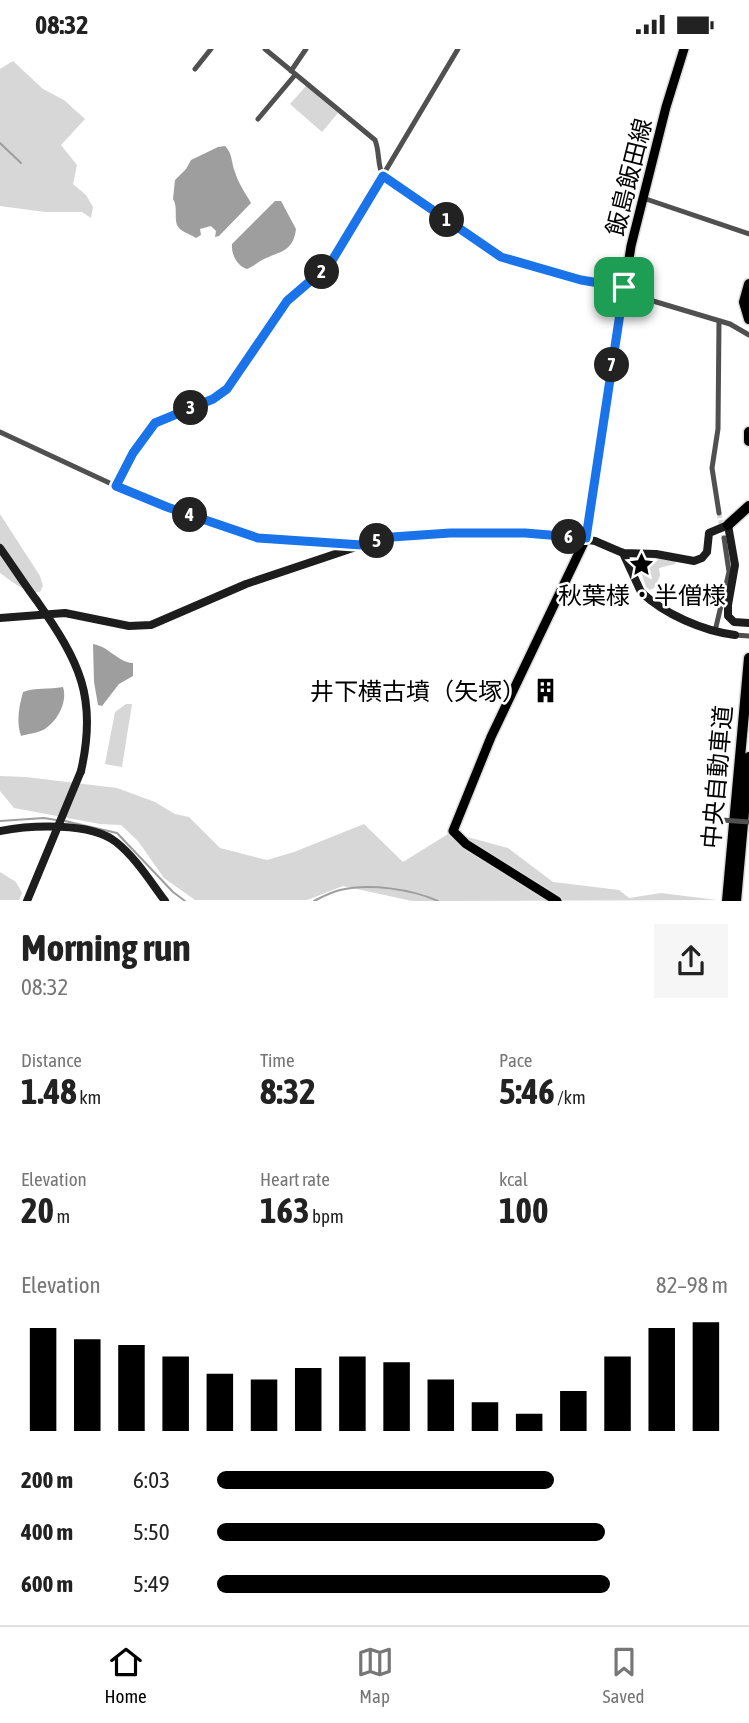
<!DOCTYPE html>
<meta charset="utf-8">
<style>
:root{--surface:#fff;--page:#f6f6f6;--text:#222;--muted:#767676;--line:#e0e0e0;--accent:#000}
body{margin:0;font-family:"Asap Condensed","Noto Sans JP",sans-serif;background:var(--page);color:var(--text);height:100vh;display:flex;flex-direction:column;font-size:26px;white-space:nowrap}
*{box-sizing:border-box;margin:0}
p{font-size:23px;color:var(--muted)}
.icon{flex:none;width:38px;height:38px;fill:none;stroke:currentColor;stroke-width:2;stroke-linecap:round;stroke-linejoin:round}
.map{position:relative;height:852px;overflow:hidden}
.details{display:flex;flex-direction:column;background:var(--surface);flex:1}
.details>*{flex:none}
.pin{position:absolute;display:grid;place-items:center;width:60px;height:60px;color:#fff;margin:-30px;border-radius:14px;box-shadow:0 4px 10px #0006}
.km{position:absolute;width:35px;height:35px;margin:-18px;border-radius:50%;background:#222;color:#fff;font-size:19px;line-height:35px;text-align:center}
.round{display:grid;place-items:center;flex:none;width:74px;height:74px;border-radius:0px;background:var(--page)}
.headline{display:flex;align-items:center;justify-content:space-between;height:119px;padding:0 21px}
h1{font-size:38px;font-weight:700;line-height:52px}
.stats{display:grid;grid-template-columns:repeat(3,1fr);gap:10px;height:119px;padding:7px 21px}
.stats div{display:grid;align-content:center}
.stats b{font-size:35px;font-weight:700}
.stats small{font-size:19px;font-weight:400}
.stats p{font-size:19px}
.chart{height:196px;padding:14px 21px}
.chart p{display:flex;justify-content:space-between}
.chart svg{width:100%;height:126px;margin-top:7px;stroke:var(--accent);stroke-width:6}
ul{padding:0 21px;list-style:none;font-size:23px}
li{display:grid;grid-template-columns:112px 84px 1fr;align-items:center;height:52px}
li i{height:18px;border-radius:9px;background:var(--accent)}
.status{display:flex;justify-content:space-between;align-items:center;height:49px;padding:0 35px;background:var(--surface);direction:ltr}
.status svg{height:19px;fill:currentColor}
.menu{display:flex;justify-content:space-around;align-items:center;height:98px;border-top:2px solid var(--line);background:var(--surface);font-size:19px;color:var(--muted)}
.menu a{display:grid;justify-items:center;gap:4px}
.menu .on{color:var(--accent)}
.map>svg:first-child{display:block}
.green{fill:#d7d7d7}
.water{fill:#9e9e9e}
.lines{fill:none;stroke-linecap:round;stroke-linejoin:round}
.stream{stroke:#9e9e9e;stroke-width:2}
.street-tunnel{stroke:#d9d9d9;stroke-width:5;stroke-dasharray:5 2.5;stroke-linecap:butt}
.primary-casing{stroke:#dbdbdb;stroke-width:12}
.highway-casing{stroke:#dbdbdb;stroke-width:13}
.street{stroke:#505050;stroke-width:5}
.secondary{stroke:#1d1d1d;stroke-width:8}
.primary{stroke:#000;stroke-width:9}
.highway{stroke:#000;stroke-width:10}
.street-bridge{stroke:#505050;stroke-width:5}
.secondary-bridge{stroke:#1d1d1d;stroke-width:8}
.route-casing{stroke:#fff;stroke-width:14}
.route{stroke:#1a73e8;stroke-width:9}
.labels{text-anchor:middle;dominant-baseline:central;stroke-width:5;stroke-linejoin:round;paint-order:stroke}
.street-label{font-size:24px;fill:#000;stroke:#fff}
.poi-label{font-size:24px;fill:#000;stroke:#fff}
</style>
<div class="status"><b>08:32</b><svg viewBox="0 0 49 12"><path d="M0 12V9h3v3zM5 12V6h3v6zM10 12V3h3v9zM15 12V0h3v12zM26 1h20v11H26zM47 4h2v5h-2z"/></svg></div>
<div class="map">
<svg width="749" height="852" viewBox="0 0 749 852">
<rect width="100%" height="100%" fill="#fff"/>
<path class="green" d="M13,12L43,40L64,51L85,70L61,96L77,116L73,135L86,146L93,158L91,169L82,163H45L0,157V20Z
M306,37L338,64L322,83L290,55Z
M0,465L40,527L43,537L40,543C25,545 12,532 0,524Z
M660,509L677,511L675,515L659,519L660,527L654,539L650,541L646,538L639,517L647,510Z
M126,655H132L122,718L105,715L115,663Z
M0,727L26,728L117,739L155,753L175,765L189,768L220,799L267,811L294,803L364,775L403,813L448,785L471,789L508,799L553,833L619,841L629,849L661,844L717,851L412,852L343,837L307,851H195L164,829L138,792L121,776L100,775L14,759L0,742Z
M0,823L16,833L22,844L19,851H0Z"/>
<path class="water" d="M225,97C233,105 231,114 235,123C238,134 246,145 251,154L219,187L215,188L216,182L211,177L200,180L201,186L196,189C192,186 183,183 180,180C172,173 179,159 173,150L175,131L186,120L191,111L218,98Z
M281,152L296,180C293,204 279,202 262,211C257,214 252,218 247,220C237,217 231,205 232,195L275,152Z
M93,595C110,598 117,613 133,614V627L119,635L102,657L98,656L94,633Z
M63,638C68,653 57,673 43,681C37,684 27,685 21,687C16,672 19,658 23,643C36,638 49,641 63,638Z"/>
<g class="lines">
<path class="stream" d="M0,94L21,114
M0,772L44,769L56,771
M65,772L117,784L173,843L185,852
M314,852C322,848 331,843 340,841C369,834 411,840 438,852"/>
<path class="street-tunnel" d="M719,464L724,489"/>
<defs>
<path id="primary" d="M557,852L466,795L453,782L491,688L586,489L631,197L666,58L684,0"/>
<path id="highway" d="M749,235L744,253L749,270
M749,383V392
M728,476L749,457
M727,852L749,609
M736,852L749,708"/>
</defs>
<use href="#primary" class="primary-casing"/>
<use href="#highway" class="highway-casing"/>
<path class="street" d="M265,0L375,91C380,103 377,116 383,127L501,208L581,231L624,238
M195,20L211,0
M291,22L306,0
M258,70L295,26
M643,149L749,185
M623,243L730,275L749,286
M719,272L718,380L712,419L719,464
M0,383L131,444L238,484L258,489L357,496
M116,437L133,405L155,374L213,350L227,339L287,252L330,215L458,0
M715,582L729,523L724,489
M735,586L749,587"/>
<path class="secondary" d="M0,499C13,517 24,535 37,552C79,612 98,648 81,722
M623,504L641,543C664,565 703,582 735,586
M0,569L65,564L129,577L151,576L246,535L362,496L412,486L525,484L556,486L595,492L623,504L656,505L694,512L702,509L707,503L709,484L728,476L735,516L728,556V567L734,573L749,574
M0,782C31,776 91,773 116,793C136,809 150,832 165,852"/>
<use href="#primary" class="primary"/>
<use href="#highway" class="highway"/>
<path class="street-bridge" d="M722,771L749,773"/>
<path class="secondary-bridge" d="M27,852L81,722"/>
</g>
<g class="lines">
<defs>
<path id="route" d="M383,127L501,208L581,231L624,238L586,489L525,484H450L392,488L362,496L258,489L167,458L116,437L133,404L155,374L213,350L227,340L287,252L330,215Z"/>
</defs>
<use href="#route" class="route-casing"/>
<use href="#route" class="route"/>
</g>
<defs>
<symbol id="sight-bare" viewBox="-9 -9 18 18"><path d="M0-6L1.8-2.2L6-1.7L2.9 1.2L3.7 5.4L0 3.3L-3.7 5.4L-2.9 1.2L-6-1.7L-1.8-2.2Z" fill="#000" stroke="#fff" stroke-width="2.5" paint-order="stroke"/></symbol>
<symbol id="building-bare" viewBox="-9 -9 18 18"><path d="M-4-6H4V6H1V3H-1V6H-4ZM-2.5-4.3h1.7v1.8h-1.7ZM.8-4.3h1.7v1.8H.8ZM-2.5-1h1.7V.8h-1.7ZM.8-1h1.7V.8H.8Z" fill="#000" stroke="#fff" stroke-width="2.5" paint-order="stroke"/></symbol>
</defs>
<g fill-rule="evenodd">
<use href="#sight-bare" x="624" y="498" width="35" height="35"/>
<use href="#building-bare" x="528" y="624" width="35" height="35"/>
</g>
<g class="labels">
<g class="street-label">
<text transform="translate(629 128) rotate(-76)">飯島飯田線</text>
<text transform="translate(717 728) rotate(-85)">中央自動車道</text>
</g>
<g class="poi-label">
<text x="642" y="546">秋葉様・半僧様</text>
<text x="526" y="642" text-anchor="end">井下横古墳（矢塚）</text>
</g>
</g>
</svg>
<div class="pin" style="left:624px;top:238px;background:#1e9e55"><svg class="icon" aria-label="arrive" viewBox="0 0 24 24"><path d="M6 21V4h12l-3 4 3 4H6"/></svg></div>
<b class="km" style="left:447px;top:171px">1</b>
<b class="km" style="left:322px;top:223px">2</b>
<b class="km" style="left:191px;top:359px">3</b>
<b class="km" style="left:190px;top:466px">4</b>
<b class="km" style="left:377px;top:492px">5</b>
<b class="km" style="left:569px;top:488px">6</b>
<b class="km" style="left:612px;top:316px">7</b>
</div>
<section class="details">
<div class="headline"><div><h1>Morning run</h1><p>08:32</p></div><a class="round"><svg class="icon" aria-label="share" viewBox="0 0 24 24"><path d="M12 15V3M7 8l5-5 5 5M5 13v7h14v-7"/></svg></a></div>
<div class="stats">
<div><p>Distance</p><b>1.48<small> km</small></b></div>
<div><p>Time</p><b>8:32</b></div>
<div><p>Pace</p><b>5:46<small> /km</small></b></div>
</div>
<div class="stats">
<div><p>Elevation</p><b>20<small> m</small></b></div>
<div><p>Heart rate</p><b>163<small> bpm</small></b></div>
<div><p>kcal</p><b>100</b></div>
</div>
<div class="chart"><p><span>Elevation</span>82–98 m</p>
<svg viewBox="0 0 160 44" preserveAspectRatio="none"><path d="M5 44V8M15 44V12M25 44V14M35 44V18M45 44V24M55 44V26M65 44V22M75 44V18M85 44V20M95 44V26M105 44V34M115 44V38M125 44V30M135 44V18M145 44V8M155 44V6"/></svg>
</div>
<ul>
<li><b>200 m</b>6:03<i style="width:66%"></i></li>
<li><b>400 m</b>5:50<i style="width:76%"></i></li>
<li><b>600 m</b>5:49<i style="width:77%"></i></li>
</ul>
</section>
<nav class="menu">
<a class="on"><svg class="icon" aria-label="home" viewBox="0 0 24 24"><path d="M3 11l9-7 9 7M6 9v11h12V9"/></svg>Home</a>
<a><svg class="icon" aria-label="map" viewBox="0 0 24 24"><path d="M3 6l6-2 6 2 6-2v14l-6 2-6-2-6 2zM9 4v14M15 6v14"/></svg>Map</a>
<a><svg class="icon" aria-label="saved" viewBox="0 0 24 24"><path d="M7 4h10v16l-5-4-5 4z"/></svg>Saved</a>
</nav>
